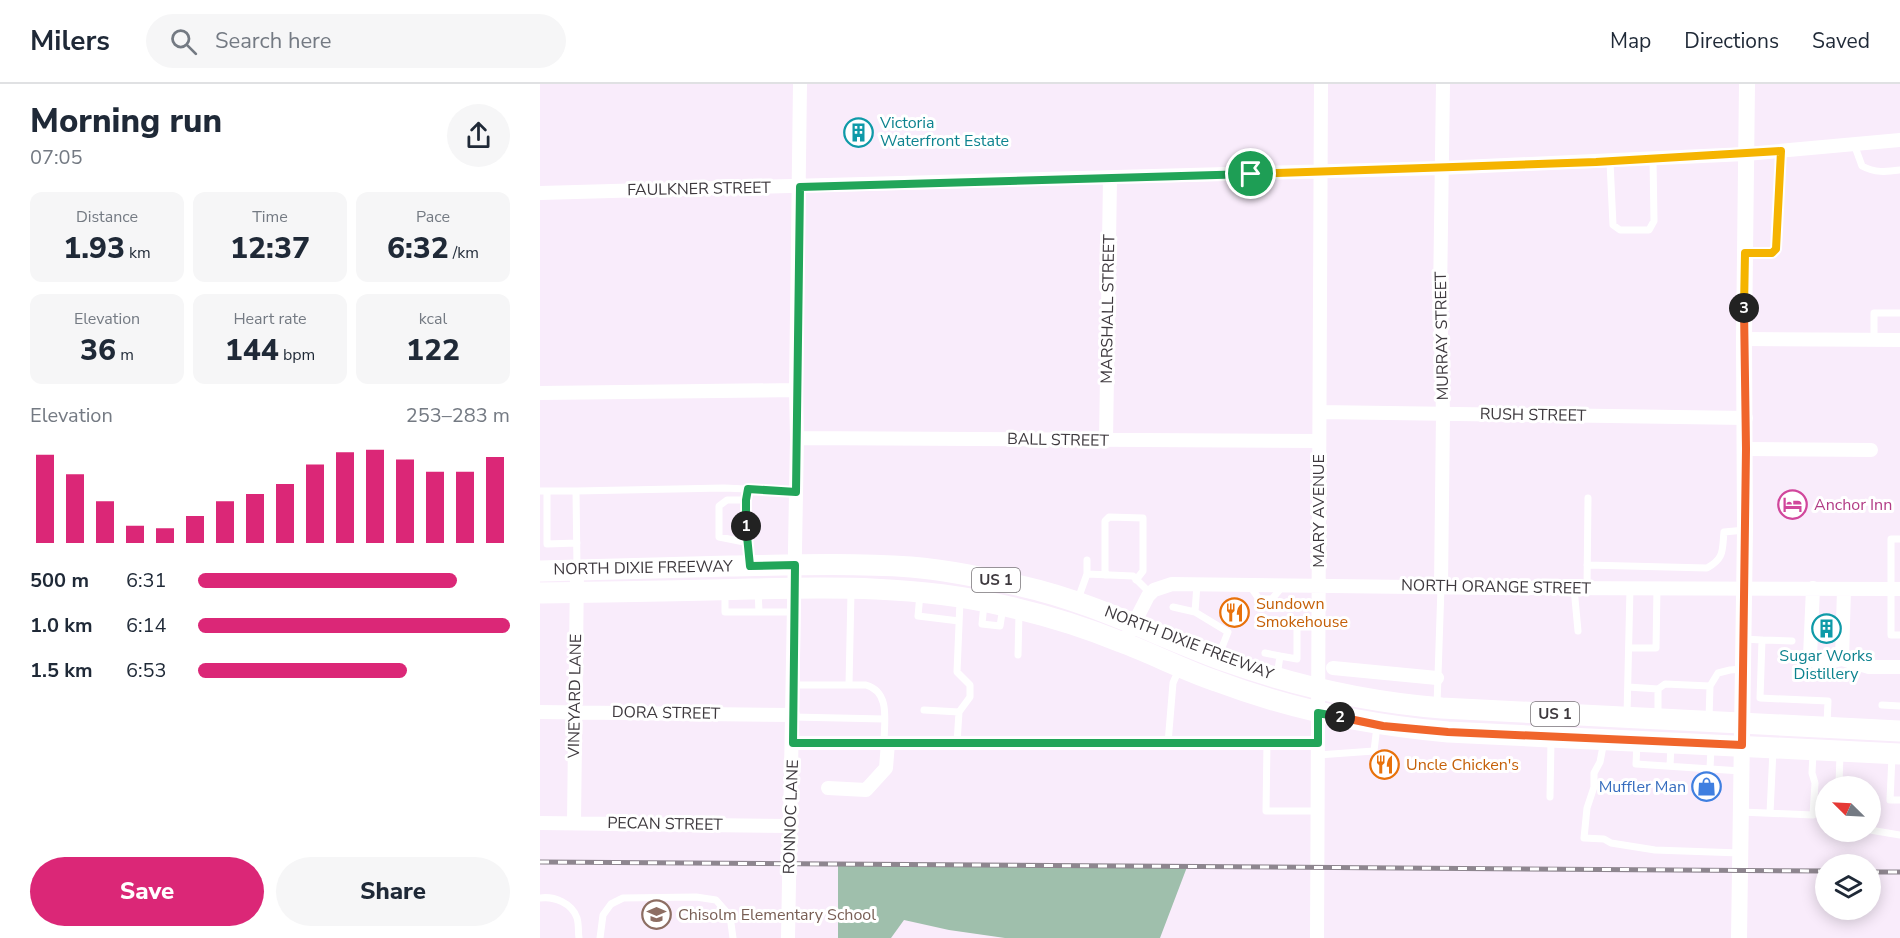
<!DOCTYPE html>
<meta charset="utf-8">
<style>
:root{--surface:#fff;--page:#f6f6f7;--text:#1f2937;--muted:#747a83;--line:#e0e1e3;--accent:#db2777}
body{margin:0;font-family:"Nunito Sans",sans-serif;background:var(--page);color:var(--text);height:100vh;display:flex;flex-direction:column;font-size:22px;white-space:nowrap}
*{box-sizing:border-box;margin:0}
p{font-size:20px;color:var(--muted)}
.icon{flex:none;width:33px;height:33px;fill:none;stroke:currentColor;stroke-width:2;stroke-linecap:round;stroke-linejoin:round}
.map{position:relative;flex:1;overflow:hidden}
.side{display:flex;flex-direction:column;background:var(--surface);width:540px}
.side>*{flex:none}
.needle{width:39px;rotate:294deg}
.tools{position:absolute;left:1275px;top:692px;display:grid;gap:12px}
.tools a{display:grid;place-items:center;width:66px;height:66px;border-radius:50%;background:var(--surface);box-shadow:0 3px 15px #0003;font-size:30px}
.pin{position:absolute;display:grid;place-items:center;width:51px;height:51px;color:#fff;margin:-26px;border:3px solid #fff;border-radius:50%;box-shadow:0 2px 6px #0007}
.km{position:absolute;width:30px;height:30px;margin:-15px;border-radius:50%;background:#222;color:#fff;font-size:16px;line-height:30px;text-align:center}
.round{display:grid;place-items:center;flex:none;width:63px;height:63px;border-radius:32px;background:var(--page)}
.head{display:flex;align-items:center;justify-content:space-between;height:102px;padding:0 30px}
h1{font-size:33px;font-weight:800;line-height:45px}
.stats{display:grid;grid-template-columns:repeat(3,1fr);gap:9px;height:102px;padding:6px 30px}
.stats div{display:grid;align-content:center;border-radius:12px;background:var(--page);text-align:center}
.stats b{font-size:30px;font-weight:800}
.stats small{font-size:16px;font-weight:400}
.stats p{font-size:16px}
.chart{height:168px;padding:12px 30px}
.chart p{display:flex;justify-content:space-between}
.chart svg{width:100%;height:108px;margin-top:6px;stroke:var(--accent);stroke-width:6}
.primary-button{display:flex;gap:12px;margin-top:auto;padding:12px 30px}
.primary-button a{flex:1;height:69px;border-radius:36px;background:var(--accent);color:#fff;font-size:24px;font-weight:800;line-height:69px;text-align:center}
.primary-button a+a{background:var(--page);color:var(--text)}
ul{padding:0 30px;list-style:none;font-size:20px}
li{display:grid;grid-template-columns:96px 72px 1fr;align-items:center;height:45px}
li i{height:15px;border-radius:8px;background:var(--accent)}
header{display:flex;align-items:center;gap:36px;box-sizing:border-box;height:84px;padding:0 30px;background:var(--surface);border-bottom:2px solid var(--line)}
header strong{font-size:28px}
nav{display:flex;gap:33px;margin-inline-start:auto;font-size:21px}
.search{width:420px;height:54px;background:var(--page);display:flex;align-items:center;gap:15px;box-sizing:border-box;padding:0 21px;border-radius:33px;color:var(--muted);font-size:22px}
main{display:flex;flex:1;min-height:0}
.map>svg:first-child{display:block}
.forest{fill:#9fbfac}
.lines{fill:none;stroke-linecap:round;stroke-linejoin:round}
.service{stroke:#fff;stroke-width:7}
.minor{stroke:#fff;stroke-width:14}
.tertiary{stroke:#fff;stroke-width:16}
.primary{stroke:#fff;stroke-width:21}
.rail-casing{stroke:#8e868f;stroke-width:5}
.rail{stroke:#fff;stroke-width:3;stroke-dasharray:9;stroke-linecap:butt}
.split-1-casing{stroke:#fff;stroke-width:12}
.split-2-casing{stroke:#fff;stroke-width:12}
.split-3-casing{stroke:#fff;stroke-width:12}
.split-4-casing{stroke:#fff;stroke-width:12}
.split-1{stroke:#22a559;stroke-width:8}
.split-2{stroke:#22a559;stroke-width:8}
.split-3{stroke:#f0652b;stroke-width:8}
.split-4{stroke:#f5b400;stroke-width:8}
.labels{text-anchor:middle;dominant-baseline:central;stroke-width:6;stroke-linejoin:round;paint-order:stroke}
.shield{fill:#fff;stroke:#787478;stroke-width:1.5}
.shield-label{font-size:15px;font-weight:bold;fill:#3e393e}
.culture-label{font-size:16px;fill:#0d838f;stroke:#fff;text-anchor:start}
.street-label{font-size:16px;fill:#3e393e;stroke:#fff}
.hotel-label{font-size:16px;fill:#b23c85;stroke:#fff;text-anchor:start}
.food-label{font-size:16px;fill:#c56008;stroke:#fff;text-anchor:start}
.shop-label{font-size:16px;fill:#366cbe;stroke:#fff;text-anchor:end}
.education-label{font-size:16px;fill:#785e54;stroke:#fff;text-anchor:start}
</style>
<header>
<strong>Milers</strong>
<div class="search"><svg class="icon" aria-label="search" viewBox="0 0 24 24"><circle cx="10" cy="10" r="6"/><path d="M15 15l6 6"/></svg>Search here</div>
<nav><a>Map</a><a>Directions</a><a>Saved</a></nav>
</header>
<main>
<section class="side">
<div class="head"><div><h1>Morning run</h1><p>07:05</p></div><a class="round"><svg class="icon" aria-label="share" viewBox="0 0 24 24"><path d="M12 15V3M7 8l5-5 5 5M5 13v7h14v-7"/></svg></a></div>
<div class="stats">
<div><p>Distance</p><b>1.93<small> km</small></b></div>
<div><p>Time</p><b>12:37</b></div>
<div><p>Pace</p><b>6:32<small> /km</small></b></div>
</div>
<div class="stats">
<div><p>Elevation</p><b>36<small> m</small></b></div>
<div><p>Heart rate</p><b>144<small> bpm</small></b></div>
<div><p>kcal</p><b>122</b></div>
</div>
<div class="chart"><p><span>Elevation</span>253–283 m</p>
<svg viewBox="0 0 160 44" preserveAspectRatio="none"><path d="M5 44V8M15 44V16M25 44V27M35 44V37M45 44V38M55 44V33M65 44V27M75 44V24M85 44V20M95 44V12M105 44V7M115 44V6M125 44V10M135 44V15M145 44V15M155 44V9"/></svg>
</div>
<ul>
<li><b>500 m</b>6:31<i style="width:83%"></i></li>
<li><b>1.0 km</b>6:14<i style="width:100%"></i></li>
<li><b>1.5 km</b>6:53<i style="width:67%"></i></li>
</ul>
<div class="primary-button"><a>Save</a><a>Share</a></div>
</section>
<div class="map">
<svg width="1360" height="854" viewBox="0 0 1360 854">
<rect width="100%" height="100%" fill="#f9ecfb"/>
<path class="forest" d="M298,781L647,783L620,854H465L409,846L364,836L351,854H298Z"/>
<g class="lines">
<path class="service" d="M1314,60L1322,82C1335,89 1346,88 1360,86
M1070,78L1073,141L1080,146H1109L1114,137L1113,75
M1207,169H1232L1236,165L1241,67
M1334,255V229H1360
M208,405L206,416H187L179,422V453L209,459L210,479
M0,407H36L37,483
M7,407V460L37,459
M36,407L184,404L256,407
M206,416L207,459
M1360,455H1351V551H1360
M1047,481L1167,484C1185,474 1182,466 1184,448L1205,446
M547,490V476
M565,491V437L569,433L603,434V487L596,496
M710,502L719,515H732L742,503
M1034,504L1038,547
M1047,504L1048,414
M218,506L219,528
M185,510V528H254
M380,510L378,532L419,537
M538,515L547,490L593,492L610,509
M444,520L442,540L460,542L463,523
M633,523L655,528L657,500
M655,528L688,548L679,571
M1204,555L1222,556L1220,614L1288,617L1287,641
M1222,556L1252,557
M1089,564H1116L1117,504
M725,569L740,572
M478,571L479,529
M737,592L740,572L757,575V543H779
M253,601H326C351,608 344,638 344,659
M309,601L311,508
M1088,603L1118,605L1125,600L1170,602L1178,589L1190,586L1202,585
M897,621L901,503
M1342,621L1360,622
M384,626L419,628
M1087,631L1090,504
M1118,632V605
M253,633L344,635
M1169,635L1170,602
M1064,657L1060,678L1054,689V703L1047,724L1044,754L1064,755L1071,759L1115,766L1200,769
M417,659L419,628L430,613V601L417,588L420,517
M628,659L633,599L639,585
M727,659L726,727H777
M1097,659L1096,680L1201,687
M778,671L834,667L837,642
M1352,672L1350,716H1360
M1130,682L1131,661
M1170,685L1171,663
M1299,702L1300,669
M1010,713L1011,656
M1201,728L1273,731L1275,699L1272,689L1273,669
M1230,729L1233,666
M1330,746L1360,751
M0,814C14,812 32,819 37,834C39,840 38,848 39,854
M60,854L63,831L71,820L83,814L156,813L176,816L190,832L193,854"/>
<path class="minor" d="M0,109L901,84L1206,70L1360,56
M1204,255L1360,256
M0,309L256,306
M780,328L1206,334
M257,354L779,357
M566,357L570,94
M1206,365L1331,366
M901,503L903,330L900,213L903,0
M1273,504L1270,572L1274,577L1284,579L1302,575
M1304,505L1302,575L1329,583H1360
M584,559L608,512L614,506L632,500L956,504L1360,505
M793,584L897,594
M0,628L253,631
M253,659H778
M288,704L326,706L346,684L348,659
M0,739L250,742
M34,739L37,486
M248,854L257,354L256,306L260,0
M777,854L781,0"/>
<path class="tertiary" d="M1199,854L1205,446L1204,255L1207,0"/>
<path class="primary" d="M0,487C63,485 127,484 190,482C250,481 311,479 371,483C408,486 445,494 481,502C553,518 617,552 685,577C755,602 828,618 902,624L1360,647
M0,509C70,508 140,507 210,505C295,503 378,502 461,521C502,530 542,542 581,558C613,570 644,586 676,597C753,626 827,641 908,648L1360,670"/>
<defs>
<path id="rail" d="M0,778L1286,787
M1330,788H1360"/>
</defs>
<use href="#rail" class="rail-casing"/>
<use href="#rail" class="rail"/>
</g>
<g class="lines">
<defs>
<path id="split-1" d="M206,442V416L208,405L256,408L260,103L711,90"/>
<path id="split-2" d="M206,442L210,482L255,481L253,659H778V629L800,633"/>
<path id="split-3" d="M800,633L843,642L908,648L1202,661L1206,365L1204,224"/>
<path id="split-4" d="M711,90L1056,78L1241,67L1236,165L1232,169H1205L1204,224"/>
</defs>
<use href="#split-1" class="split-1-casing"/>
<use href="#split-2" class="split-2-casing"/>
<use href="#split-3" class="split-3-casing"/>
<use href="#split-4" class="split-4-casing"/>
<use href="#split-1" class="split-1"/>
<use href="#split-2" class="split-2"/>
<use href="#split-3" class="split-3"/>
<use href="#split-4" class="split-4"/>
</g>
<defs>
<symbol id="building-ring" viewBox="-11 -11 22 22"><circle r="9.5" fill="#fff" stroke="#0f9aa8" stroke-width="1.5"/><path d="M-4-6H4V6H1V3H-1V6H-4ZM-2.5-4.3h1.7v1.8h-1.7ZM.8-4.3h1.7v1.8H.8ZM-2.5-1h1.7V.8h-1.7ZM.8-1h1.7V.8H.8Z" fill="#0f9aa8"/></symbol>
<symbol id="hotel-ring" viewBox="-11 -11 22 22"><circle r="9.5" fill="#fff" stroke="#d1479c" stroke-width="1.5"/><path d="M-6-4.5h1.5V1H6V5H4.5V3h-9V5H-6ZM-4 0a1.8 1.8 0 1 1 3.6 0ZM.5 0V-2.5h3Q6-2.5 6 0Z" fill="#d1479c"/></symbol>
<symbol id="restaurant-ring" viewBox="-11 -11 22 22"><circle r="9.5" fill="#fff" stroke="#e8710a" stroke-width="1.5"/><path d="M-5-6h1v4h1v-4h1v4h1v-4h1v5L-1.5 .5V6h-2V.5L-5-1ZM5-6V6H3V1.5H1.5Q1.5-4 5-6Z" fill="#e8710a"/></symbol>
<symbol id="shop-ring" viewBox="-11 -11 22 22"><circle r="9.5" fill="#fff" stroke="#3f7fe0" stroke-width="1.5"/><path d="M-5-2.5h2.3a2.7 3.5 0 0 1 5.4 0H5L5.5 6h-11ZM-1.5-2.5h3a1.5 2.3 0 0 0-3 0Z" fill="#3f7fe0"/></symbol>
<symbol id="school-ring" viewBox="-11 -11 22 22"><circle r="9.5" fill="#fff" stroke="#8d6e63" stroke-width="1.5"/><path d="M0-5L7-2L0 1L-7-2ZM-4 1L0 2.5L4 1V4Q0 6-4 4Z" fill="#8d6e63"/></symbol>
</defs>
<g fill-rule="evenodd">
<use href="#building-ring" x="302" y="32" width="33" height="33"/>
<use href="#hotel-ring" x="1236" y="404" width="33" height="33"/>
<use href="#restaurant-ring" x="678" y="512" width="33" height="33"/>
<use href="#building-ring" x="1270" y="528" width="33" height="33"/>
<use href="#restaurant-ring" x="828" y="664" width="33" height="33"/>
<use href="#shop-ring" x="1150" y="686" width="33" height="33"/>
<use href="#school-ring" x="100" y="814" width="33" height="33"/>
</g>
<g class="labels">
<g class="shield">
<rect x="432" y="484" width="48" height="24" rx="4.5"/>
<rect x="991" y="618" width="48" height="24" rx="4.5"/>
</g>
<g class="shield-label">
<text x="456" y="496">US 1</text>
<text x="1015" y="630">US 1</text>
</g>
<g class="culture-label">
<text x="340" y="39">Victoria<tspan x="340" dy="18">Waterfront Estate</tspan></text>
<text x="1286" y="572" text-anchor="middle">Sugar Works<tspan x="1286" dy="18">Distillery</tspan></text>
</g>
<g class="street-label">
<text transform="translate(159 105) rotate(-1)">FAULKNER STREET</text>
<text transform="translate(568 225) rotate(-89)">MARSHALL STREET</text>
<text transform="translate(902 252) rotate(-91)">MURRAY STREET</text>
<text transform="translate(993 331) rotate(1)">RUSH STREET</text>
<text transform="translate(518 356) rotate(1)">BALL STREET</text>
<text transform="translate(779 427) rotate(-90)">MARY AVENUE</text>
<text transform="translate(103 484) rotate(-1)">NORTH DIXIE FREEWAY</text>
<text transform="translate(956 503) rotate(1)">NORTH ORANGE STREET</text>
<text transform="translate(649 559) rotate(21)">NORTH DIXIE FREEWAY</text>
<text transform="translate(35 612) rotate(-89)">VINEYARD LANE</text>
<text transform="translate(126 629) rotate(1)">DORA STREET</text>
<text transform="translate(251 733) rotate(-88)">RONNOC LANE</text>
<text transform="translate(125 740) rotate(1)">PECAN STREET</text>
</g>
<g class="hotel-label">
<text x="1274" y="421">Anchor Inn</text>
</g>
<g class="food-label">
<text x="716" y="520">Sundown<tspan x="716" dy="18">Smokehouse</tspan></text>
<text x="866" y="681">Uncle Chicken's</text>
</g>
<g class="shop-label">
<text x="1146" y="703">Muffler Man</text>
</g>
<g class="education-label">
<text x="138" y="831">Chisolm Elementary School</text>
</g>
</g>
</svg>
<div class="tools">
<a><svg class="needle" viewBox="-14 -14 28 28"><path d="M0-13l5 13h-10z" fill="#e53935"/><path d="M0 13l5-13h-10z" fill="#747a83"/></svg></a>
<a><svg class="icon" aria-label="layers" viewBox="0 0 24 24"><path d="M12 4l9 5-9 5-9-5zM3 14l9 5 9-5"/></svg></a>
</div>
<div class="pin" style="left:711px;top:90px;background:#1e9e55"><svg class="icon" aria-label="arrive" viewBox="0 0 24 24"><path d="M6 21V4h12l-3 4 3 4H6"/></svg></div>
<b class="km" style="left:206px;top:442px">1</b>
<b class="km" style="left:800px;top:633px">2</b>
<b class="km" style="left:1204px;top:224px">3</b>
</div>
</main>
